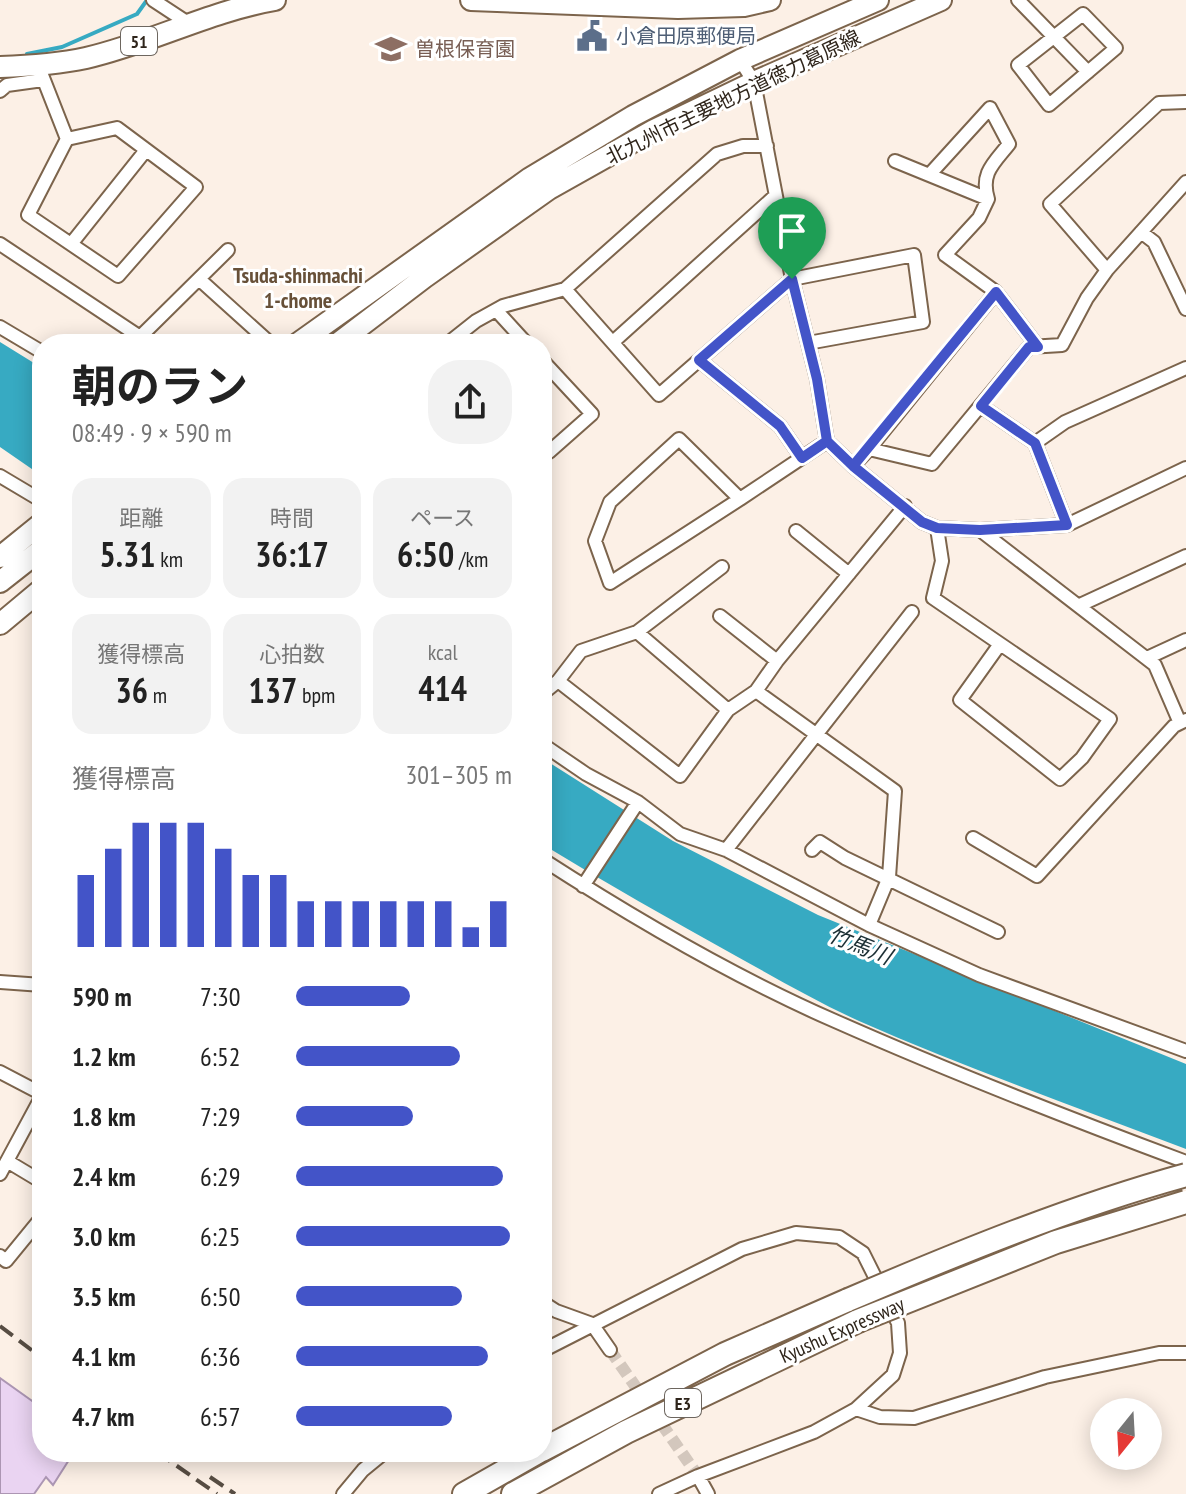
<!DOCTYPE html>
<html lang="ja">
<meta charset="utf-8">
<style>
:root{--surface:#fff;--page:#f2f2f2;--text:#222;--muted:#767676;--accent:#4354c8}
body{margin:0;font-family:"PT Sans Narrow","Noto Sans JP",sans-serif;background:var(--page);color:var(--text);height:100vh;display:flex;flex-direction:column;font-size:30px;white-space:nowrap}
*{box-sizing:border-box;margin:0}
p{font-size:26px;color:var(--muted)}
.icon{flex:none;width:44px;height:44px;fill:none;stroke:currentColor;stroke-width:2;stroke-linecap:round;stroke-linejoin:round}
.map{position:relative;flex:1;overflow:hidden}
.panel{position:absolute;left:32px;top:334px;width:520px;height:1128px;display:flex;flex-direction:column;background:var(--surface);border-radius:32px;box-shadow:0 4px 20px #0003}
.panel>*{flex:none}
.needle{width:52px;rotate:198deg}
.tools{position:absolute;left:1090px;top:1398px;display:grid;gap:16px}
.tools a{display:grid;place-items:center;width:72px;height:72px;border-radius:50%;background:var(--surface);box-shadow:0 4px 20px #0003;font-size:40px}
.pin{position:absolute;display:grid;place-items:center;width:68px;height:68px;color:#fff;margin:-82px -34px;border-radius:50% 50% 50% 0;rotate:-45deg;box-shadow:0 0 8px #0007}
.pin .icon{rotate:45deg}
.round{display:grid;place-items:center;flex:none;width:84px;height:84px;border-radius:32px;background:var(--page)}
.overview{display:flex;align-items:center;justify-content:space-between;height:136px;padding:0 40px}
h1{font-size:44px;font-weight:700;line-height:60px}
.stats{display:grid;grid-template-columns:repeat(3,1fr);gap:12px;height:136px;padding:8px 40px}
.stats div{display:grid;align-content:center;border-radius:20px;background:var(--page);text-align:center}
.stats b{font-size:34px;font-weight:700}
.stats small{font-size:22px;font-weight:400}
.stats p{font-size:22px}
.chart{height:224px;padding:16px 40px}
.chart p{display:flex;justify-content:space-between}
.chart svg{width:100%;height:144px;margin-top:8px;stroke:var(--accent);stroke-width:6}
ul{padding:0 40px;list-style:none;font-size:26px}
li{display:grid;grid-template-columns:128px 96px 1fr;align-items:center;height:60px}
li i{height:20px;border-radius:10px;background:var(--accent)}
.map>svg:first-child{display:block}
.water{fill:#37aac2}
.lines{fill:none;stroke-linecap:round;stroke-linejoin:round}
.stream{stroke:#37aac2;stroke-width:4}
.building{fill:#ead4f2;stroke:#ac96b3;stroke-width:2}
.street-tunnel{stroke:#d3c7bd;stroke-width:12;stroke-dasharray:12 6;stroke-linecap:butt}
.street-casing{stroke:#7c644c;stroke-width:16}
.primary-casing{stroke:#7c644c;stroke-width:24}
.highway-casing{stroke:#7c644c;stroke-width:26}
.street{stroke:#fff;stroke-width:12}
.primary{stroke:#fff;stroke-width:20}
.highway{stroke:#fff;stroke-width:22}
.rail{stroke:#574d43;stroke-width:4;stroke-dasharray:16 8;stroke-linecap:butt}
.highway-bridge-casing{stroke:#7c644c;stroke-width:26;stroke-linecap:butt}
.highway-bridge{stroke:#fff;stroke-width:22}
.route-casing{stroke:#fff;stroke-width:16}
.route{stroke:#4354c8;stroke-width:10}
.labels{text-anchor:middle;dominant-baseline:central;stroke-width:6;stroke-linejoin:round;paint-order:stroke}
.shield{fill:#fff;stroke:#6d665f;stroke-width:2}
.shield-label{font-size:18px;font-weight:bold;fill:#2f251b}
.service-label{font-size:20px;fill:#4e5e75;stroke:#fff;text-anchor:start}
.education-label{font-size:20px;fill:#785e54;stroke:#fff;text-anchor:start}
.street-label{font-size:20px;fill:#2f251b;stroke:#fff}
.neighbourhood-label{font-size:22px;font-weight:bold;fill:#675038;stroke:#fff}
.water-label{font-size:22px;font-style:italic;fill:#1c2f34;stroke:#fff}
</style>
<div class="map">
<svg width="1186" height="1494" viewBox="0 0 1186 1494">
<rect width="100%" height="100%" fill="#fcf0e6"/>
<path class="water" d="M0,342L42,368V476L0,447Z
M542,758L673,841L818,915L1186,1064V1149C1077,1107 966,1068 859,1021C817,1002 776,978 736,956C671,920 606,883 542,844Z"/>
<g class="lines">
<path class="stream" d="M27,54L62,47L137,14L147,0"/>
</g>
<path class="building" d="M0,1378L42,1408V1452H74L53,1485L46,1477L34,1494H0Z"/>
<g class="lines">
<path class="street-tunnel" d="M610,1350L698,1476"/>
<defs>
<path id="street" d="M153,0L188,23
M1018,0L1088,72
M1083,14L1116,48L1049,105L1018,65Z
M740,60L754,82L792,279L817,379L827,441L853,466L922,522L937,528L980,530L1067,525L1186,468
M38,65L67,139L28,215L118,276L196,187L117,128L67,139
M0,91L7,85L43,80
M895,161L988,199L979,218L945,255L996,292L1038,347
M930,174L990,108L1009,144C994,163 980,173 988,199
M1141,232L1154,242L1186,309
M0,244L140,337L228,250
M71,244L146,150
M1107,270L1050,204L1159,103L1186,102
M199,279L271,344
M565,289L659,395L792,279L914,255L923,322L808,343
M496,310L527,344
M0,327L42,352
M613,342L775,196
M447,344L476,321L503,306L565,289L717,154L743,146H767
M542,360L592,414L549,452L542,444
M699,360L780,426L802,458
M981,406L1035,443
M679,439L740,499L610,583L595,541L610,502Z
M869,449L996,292
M853,466L869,449L932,464L1029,347L1062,345L1087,298L1107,270L1186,182
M0,476L42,501
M542,487V493
M740,499L827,441
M1067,525L1035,443L1065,422L1186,368
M937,528L942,561L933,598L1110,719L1082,758L1060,779L960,700L1000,644
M980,530L1155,665L1180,723L1186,720
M796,531L849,574
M1080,605L1186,556
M720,616L777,661
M637,632L722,567
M1147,658L1186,640
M542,694L558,681
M728,710L637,632L581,651L558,681L680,776L728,710L756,691
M542,744L586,774L638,802L680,834L726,850L869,925L979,975L1186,1051
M973,838L1037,876L1174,726L1180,723
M726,850L912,612
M812,850L820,842L845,858L998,932
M542,859C635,919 734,977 835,1021C950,1072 1068,1118 1186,1162
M583,886L638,802
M869,925L889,877L895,791L756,691L777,661L905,506
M0,982L42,985
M0,1072L42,1094
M7,1161L42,1182
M0,1174L42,1096
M0,1256L6,1261L42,1217
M542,1302L556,1311L592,1324L610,1350
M542,1351L742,1249L796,1233L839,1237L863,1253L898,1323L900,1353L893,1375L856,1409L814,1432L698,1476L659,1494
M856,1409L880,1417L914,1418L1045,1377L1159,1353H1186
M698,1476L708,1494
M343,1494L363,1470L385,1452"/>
<path id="primary" d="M471,0L678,8L744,6L770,0
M0,67C29,66 58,64 86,58C151,43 210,11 275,0
M297,344L530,178L633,116L740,60L878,0
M337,344L425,277L549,189L654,130L754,82L941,0
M0,557L42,523
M0,582L42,549
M0,624L42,589"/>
<path id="highway" d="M542,1450L725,1354L848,1300
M464,1494L538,1452
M513,1494L626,1432L858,1321"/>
</defs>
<use href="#street" class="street-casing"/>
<use href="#primary" class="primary-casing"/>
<use href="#highway" class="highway-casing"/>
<use href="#street" class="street"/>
<use href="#primary" class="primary"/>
<use href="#highway" class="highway"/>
<path class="rail" d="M0,1326L42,1358
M157,1452L217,1494
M210,1477L235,1494"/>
<defs>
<path id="highway-bridge" d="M848,1300C958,1253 1070,1207 1186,1175
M858,1321L1056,1242L1186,1202"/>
</defs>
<use href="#highway-bridge" class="highway-bridge-casing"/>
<use href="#highway-bridge" class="highway-bridge"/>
</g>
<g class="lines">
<defs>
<path id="route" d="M792,279L817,379L827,441L853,466L922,522L937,528L980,530L1067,525L1035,443L981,406L1029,347H1038L996,292L853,466L827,441L802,458L780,426L699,360L792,279"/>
</defs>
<use href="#route" class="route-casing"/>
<use href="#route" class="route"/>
</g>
<defs>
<symbol id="civic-bare" viewBox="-9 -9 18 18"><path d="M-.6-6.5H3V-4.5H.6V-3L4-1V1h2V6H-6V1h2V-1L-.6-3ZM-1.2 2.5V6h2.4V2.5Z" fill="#5c6f8a" stroke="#fff" stroke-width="2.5" paint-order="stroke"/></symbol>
<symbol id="school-bare" viewBox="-9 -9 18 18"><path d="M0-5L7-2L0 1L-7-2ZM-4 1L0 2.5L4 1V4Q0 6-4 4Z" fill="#8d6e63" stroke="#fff" stroke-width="2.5" paint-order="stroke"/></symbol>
</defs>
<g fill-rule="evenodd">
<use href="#civic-bare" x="570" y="14" width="44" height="44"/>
<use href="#school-bare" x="369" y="27" width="44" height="44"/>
</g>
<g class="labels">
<g class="shield">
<rect x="121" y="27" width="36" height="28" rx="6"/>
<rect x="665" y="1389" width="36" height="28" rx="6"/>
</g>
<g class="shield-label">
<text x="139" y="41">51</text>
<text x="683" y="1403">E3</text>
</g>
<g class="service-label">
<text x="616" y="36">小倉田原郵便局</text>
</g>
<g class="education-label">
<text x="415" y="49">曽根保育園</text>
</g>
<g class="street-label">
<text transform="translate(733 97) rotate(-26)">北九州市主要地方道徳力葛原線</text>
<text transform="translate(842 1330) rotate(-24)">Kyushu Expressway</text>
</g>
<g class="neighbourhood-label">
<text x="298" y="275">Tsuda-shinmachi<tspan x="298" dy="25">1-chome</tspan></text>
</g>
<g class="water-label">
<text transform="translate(860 945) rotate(22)">竹馬川</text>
</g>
</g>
</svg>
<div class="tools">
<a><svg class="needle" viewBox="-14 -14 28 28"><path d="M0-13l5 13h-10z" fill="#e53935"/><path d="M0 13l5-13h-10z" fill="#767676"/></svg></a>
</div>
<div class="pin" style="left:792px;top:279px;background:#1e9e55"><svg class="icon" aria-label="arrive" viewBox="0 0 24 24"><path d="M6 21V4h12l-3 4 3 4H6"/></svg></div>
<section class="panel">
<div class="overview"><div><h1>朝のラン</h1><p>08:49 · 9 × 590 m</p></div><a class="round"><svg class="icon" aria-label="share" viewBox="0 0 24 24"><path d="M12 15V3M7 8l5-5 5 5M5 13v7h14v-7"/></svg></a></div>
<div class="stats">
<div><p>距離</p><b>5.31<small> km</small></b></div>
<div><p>時間</p><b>36:17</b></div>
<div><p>ペース</p><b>6:50<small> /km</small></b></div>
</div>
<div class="stats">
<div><p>獲得標高</p><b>36<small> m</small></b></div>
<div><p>心拍数</p><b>137<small> bpm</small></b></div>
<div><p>kcal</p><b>414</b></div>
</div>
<div class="chart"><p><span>獲得標高</span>301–305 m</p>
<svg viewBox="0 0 160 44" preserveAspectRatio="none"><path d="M5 44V22M15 44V14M25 44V6M35 44V6M45 44V6M55 44V14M65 44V22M75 44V22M85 44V30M95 44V30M105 44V30M115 44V30M125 44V30M135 44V30M145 44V38M155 44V30"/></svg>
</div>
<ul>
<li><b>590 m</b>7:30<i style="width:53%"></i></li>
<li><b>1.2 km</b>6:52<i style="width:76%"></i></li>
<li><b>1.8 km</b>7:29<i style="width:54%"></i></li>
<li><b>2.4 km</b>6:29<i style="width:96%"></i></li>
<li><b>3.0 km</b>6:25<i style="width:99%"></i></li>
<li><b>3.5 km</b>6:50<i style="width:77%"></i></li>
<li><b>4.1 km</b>6:36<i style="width:89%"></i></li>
<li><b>4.7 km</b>6:57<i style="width:72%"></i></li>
</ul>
</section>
</div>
